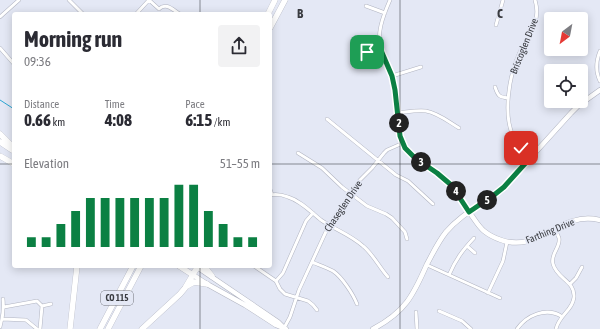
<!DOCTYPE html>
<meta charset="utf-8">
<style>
:root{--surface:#fff;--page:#f2f2f3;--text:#2b2b33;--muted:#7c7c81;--accent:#0b8043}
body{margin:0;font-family:"Asap Condensed",sans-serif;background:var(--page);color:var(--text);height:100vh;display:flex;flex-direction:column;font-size:15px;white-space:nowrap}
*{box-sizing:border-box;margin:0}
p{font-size:13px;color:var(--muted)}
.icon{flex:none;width:22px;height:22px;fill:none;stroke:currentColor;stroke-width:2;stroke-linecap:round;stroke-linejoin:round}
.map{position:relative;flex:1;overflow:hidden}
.details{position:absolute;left:12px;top:12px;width:260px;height:256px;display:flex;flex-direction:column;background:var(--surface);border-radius:4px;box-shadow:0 2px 10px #0003}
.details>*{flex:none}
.needle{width:26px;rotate:212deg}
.fabs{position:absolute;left:544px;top:12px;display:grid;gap:8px}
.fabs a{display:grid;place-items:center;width:44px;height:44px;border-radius:4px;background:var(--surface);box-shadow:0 2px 10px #0003;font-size:20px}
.pin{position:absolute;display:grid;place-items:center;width:34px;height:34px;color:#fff;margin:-17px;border-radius:8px;box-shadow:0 2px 6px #0006}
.km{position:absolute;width:20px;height:20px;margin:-10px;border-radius:50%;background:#222;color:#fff;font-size:11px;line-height:20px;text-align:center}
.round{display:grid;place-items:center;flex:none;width:42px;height:42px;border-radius:4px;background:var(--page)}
.headline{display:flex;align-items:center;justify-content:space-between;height:68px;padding:0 12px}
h1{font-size:22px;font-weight:700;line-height:30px}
.figures{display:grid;grid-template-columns:repeat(3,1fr);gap:6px;height:68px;padding:4px 12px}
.figures div{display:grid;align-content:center}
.figures b{font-size:17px;font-weight:700}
.figures small{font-size:11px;font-weight:400}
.figures p{font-size:11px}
.chart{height:112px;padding:8px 12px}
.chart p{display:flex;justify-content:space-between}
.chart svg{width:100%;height:72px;margin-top:4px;stroke:var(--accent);stroke-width:6}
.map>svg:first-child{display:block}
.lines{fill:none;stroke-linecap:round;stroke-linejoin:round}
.stream{stroke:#2da7d4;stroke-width:1}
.street-casing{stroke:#b1b4c1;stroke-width:4}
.secondary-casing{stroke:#b1b4c1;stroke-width:5.5}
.highway-casing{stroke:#b1b4c1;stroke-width:6}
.street{stroke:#fff;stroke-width:3}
.secondary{stroke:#fff;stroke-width:4.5}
.highway{stroke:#fff;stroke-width:5.5}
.route-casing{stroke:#fff;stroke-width:8}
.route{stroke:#0b8043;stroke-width:5}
.grid{fill:none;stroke:#393b40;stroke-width:1;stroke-opacity:0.55}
.labels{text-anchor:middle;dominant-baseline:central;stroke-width:3.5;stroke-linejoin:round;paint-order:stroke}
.shield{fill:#e4e8f5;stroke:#6c6f76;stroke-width:1}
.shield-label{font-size:9px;font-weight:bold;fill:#393b40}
.street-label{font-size:10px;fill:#393b40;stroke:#e4e8f5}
.grid-label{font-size:13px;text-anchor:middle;font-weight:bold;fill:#393b40;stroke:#e4e8f5;stroke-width:3.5;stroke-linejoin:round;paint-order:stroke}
</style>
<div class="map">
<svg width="600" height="329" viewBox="0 0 600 329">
<rect width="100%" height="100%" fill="#e4e8f5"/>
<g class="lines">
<path class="stream" d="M0,100L14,109"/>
<defs>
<path id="street" d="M69,0L83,14
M149,0L159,9
M390,0C383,16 375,36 382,53C386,63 391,71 393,82C397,101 397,121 401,140C410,160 429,165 445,179C455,188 462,200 469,212
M366,6L385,13
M159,9C166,2 173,10 180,14
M136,14L149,0
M0,17L19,0
M496,25L503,0
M0,48L14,64
M600,51C596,61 595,71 600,81
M355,65C362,54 368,51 380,48
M392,76L421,67
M495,87C498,96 499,97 508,98
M397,113C407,112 416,110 426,111C438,113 449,122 459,128
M327,119L396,175L408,181L433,204
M298,153L322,168L342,187L367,206L386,214L392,218L405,232L407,239
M531,157C524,151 517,145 513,136C503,114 509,76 519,54C527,35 542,23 535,0
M270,189L272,195
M270,195C275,194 283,195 288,197C301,201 311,212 321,220C334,229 351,235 363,246C373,254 379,267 388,277
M555,229C556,232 558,235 559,238C561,247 550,254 553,264C557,279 575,281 574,297C573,310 559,315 556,329
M467,246L475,253
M312,262C319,265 326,267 333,271C342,277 353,294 357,304
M427,265L500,298
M254,266L276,281L280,289L285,294L308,301L313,305L317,310
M449,275C456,259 462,251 474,238
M276,281L283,273L306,221L313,213
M570,284L576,278L582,267
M488,293L503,261L507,242
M42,306L51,304
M4,307L37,301L42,306L40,329
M439,311L462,321L471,329
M416,312L417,329
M2,319L26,320L37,329
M0,327C3,317 4,309 3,299
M284,328L290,317L299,290L329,225L360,180L372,168L384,153L387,150L403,143
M517,329C527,315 546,307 561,316"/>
<path id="secondary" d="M469,212C474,218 478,226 484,231C489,235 495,238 501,240C530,250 547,229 573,221C582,218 591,218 600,220
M197,267L278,322L283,327
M193,275L207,284L245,305L276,325L286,329
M373,329C405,312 413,296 427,264C433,253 438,242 446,232C462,213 485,203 504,187L571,113L579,105L600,90"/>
<path id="highway" d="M268,14L275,0
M270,28L285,0
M0,134L14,148
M0,142L12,150
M0,156L14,164
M179,266L193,275
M204,266L212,276
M187,286L194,282L207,284
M70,329L77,266
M100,329L133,266
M108,329L141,266
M142,329L180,294L185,288L198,266"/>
</defs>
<use href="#street" class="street-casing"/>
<use href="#secondary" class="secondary-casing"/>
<use href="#highway" class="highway-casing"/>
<use href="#street" class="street"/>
<use href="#secondary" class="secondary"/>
<use href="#highway" class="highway"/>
</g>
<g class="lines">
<defs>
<path id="route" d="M367,52L380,48L392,76L395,90L400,136L405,148L415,158L437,173L450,184L456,192L469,212L494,195L504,187L531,157L521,148"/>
</defs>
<use href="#route" class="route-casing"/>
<use href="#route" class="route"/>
</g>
<path class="grid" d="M200,0V14M400,0V329M0,164H14M270,164H600M200,266V329"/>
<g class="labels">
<rect class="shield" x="101" y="291" width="32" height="14" rx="3"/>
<g class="shield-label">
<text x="117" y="298">CO 115</text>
</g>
<g class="street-label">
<text transform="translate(524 46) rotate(-68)">Briscoglen Drive</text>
<text transform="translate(343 206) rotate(-56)">Chaseglen Drive</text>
<text transform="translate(550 231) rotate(-22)">Farthing Drive</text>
</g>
</g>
<g class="grid-label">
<text x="300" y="18">B</text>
<text x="500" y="18">C</text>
</g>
</svg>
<div class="fabs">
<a><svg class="needle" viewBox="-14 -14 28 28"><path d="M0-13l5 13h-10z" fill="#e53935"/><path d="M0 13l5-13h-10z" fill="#7c7c81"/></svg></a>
<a><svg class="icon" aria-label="locate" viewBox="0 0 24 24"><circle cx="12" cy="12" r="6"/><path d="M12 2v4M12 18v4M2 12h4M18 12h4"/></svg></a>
</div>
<div class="pin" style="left:367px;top:52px;background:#1e9e55"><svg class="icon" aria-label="arrive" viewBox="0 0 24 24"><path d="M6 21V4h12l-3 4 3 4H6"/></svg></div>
<div class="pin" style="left:521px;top:148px;background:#d93025"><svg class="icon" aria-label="check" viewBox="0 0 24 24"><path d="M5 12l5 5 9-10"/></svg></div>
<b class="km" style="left:399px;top:123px">2</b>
<b class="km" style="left:421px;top:162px">3</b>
<b class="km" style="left:456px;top:191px">4</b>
<b class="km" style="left:487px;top:200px">5</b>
<section class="details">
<div class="headline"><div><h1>Morning run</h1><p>09:36</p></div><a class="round"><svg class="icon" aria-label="share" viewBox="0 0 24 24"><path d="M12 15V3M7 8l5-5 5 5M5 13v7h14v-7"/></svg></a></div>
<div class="figures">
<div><p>Distance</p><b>0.66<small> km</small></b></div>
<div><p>Time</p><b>4:08</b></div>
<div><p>Pace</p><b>6:15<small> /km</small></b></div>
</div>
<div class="chart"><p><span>Elevation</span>51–55 m</p>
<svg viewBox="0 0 160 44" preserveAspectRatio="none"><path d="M5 44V38M15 44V38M25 44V30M35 44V22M45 44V14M55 44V14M65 44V14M75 44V14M85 44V14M95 44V14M105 44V6M115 44V6M125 44V22M135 44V30M145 44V38M155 44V38"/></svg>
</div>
</section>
</div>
